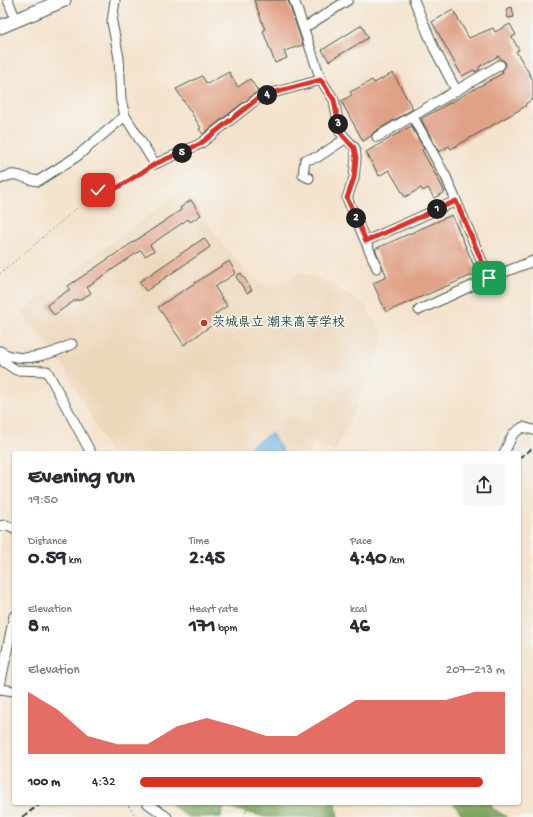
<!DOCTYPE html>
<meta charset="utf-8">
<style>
:root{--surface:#fff;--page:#f7f7f7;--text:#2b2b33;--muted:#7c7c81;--accent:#d93025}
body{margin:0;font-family:"Gochi Hand","Klee One",sans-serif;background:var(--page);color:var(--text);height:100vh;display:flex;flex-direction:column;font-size:15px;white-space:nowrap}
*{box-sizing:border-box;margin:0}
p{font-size:13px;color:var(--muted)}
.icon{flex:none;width:22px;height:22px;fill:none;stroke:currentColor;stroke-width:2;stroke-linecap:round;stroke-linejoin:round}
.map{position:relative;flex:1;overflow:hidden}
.drawer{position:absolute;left:12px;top:451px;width:509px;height:354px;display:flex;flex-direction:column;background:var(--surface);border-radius:4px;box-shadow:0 1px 3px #0004}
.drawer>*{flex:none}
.pin{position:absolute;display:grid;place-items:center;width:34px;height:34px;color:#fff;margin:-17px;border-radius:8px;box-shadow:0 2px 6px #0006}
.km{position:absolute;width:20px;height:20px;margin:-10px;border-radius:50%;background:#222;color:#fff;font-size:11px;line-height:20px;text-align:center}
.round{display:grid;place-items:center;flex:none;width:42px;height:42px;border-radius:4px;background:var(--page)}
.summary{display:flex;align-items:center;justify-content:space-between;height:68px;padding:0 16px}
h1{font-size:22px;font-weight:800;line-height:30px}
.stats{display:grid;grid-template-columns:repeat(3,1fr);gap:6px;height:68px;padding:4px 16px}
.stats div{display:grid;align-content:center}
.stats b{font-size:20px;font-weight:800}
.stats small{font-size:11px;font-weight:400}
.stats p{font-size:11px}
.chart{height:112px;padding:8px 16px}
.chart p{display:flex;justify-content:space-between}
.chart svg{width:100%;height:72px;margin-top:4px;fill:var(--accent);opacity:.7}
ul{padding:0 16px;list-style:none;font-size:13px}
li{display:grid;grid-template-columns:64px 48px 1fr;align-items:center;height:30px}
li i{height:10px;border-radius:5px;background:var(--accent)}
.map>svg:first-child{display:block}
.built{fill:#edd7ba}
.forest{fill:#7ea75f;stroke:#4e724a}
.water{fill:#69b4e2;stroke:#44788b}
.building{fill:#e0a287}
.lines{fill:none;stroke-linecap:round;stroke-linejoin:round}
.minor-casing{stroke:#3f564b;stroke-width:11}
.highway-casing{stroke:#3f564b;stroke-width:15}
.path{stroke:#3f564b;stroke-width:1;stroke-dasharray:1 3;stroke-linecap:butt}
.minor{stroke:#fff;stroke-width:9}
.highway{stroke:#fff;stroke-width:13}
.rail{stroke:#1f3d34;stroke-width:2;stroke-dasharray:6 3;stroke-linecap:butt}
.route-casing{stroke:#fff;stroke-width:8}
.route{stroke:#d93025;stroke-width:5}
.poi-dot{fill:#c8321e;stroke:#f6f6f2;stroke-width:1.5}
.labels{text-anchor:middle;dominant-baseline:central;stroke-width:3;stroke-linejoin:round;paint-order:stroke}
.poi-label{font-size:13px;font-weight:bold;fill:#1f3d34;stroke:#f6f6f2;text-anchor:start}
</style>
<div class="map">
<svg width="533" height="817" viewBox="0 0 533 817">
<rect width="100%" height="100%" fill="#f6f6f2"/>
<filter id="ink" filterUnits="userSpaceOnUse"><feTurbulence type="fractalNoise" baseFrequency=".025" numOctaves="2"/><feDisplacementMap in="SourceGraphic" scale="8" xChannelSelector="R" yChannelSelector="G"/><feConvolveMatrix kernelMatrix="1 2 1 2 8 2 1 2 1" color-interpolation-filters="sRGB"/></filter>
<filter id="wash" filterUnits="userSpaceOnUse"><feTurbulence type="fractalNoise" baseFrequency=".012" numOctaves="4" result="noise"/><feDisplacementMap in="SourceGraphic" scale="16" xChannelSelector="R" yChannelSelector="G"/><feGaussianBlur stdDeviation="0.9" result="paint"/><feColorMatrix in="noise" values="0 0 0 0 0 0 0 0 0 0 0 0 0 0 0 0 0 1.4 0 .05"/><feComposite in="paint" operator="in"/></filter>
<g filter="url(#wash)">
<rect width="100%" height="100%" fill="#f4e3cd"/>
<path class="built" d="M185,190L224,246L247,273L269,289L301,272L331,284L364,305L384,333L379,356L335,452L313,443L308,453H110L58,356L21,313L89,259Z"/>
<path class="forest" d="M169,803H336L338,817H266L224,807L221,817H188Z
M453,803H491L492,808L507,817H464Z"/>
<path class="water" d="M271,433L283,451L280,453H241Z"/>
<g id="blocks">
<path class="building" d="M254,0H288L303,45L284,51L287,58L275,63L263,31L265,30Z
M512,7L514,17L508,18L506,9Z
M453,10L469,38L493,28L495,32L510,24L516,35L512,37L519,50L516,51L533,80V99L525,104L526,106L451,149L449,146L439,152L421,119L503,73L502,71L506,65L505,62L498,56L479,67L480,69L475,72L474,70L462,76L432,22Z
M362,25L368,38L329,61L322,50Z
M229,72L238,87L250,79L258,91L203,134L199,129L201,128L176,89L202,76L207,84Z
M393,73L413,109L374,132L371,136L363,141L341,101L352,95L350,92L367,83L372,80L374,83Z
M411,126L424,149L422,150L445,192L434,198L428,188L423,191L421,188L405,197L389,170L379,176L366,152Z
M191,200L201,215L190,222L188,219L150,245L154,251L145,256L141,250L87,287L91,293L78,301L77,299L54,315L47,305L70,289L68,286L181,210L180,208Z
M452,215L477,273L386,312L373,283L387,277L375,249Z
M204,238L210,247L146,291L139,282Z
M229,261L236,273L215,287L227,306L215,314L219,320L184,345L158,307Z
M241,273L252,290L247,293L236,277Z"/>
</g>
</g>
<g filter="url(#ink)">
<use href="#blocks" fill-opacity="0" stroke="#3f564b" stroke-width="1"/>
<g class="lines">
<defs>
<path id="minor" d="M8,0L16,20
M115,0L112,22L119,58L121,100L125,116L155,164L200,144L261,96L321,80L294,0
M414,0L434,48L456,90
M304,28L348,0
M321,80L334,100L340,132L355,148L356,158L354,178L347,198L377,268
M413,117L446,177L489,278
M377,137L500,65
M309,178L303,175L305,160L318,157L345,139
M0,179C20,169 19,179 38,181L76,157L125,116
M366,241L456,201
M419,310L489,278L533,261
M0,351C20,365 53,354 72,344
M2,353L4,362L16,370L47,371L91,453
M504,453L513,434L523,427L533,430
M0,526L6,525L14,529
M0,686L14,616
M0,689L14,691
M147,803L167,817"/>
<path id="highway" d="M0,27L64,0"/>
</defs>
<use href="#minor" class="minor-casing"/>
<use href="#highway" class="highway-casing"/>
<path class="path" d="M0,274L98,190L117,188L149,168
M126,803L137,817
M244,817L249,803"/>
<use href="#minor" class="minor"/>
<use href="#highway" class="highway"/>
<path class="rail" d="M519,458L533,448
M22,817L42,803"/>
</g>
</g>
<g class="lines" filter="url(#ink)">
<defs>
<path id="route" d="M98,190L117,188L155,164L200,144L261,96L321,80L334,100L340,132L354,148L356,158L354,178L347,198L366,241L456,201L489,278"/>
</defs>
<use href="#route" class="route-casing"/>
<use href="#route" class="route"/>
</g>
<circle class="poi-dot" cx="204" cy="323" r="4"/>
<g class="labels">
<g class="poi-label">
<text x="212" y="323">茨城県立 潮来高等学校</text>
</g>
</g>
</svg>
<div class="pin" style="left:489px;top:278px;background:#1e9e55"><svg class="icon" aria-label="arrive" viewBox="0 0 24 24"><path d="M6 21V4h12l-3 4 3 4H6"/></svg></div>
<div class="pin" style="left:98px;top:190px;background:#d93025"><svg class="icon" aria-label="check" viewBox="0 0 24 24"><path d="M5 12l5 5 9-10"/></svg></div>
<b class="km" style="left:437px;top:209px">1</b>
<b class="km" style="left:356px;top:218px">2</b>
<b class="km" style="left:338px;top:124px">3</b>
<b class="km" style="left:267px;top:95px">4</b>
<b class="km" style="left:182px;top:153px">5</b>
<section class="drawer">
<div class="summary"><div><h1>Evening run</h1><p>19:50</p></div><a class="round"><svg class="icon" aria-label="share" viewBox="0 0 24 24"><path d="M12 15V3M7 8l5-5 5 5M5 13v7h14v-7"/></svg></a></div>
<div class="stats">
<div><p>Distance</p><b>0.59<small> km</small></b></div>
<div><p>Time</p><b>2:45</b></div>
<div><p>Pace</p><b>4:40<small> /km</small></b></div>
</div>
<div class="stats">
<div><p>Elevation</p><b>8<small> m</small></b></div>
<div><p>Heart rate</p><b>171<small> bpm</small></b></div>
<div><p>kcal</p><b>46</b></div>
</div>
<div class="chart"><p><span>Elevation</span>207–213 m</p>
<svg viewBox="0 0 160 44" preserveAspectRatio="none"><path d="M0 44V6L10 17L20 33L30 38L40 38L50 27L60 22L70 27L80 33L90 33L100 22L110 11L120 11L130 11L140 11L150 6L160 6V44z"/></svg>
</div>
<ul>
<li><b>100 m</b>4:32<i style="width:94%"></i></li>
</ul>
</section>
</div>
